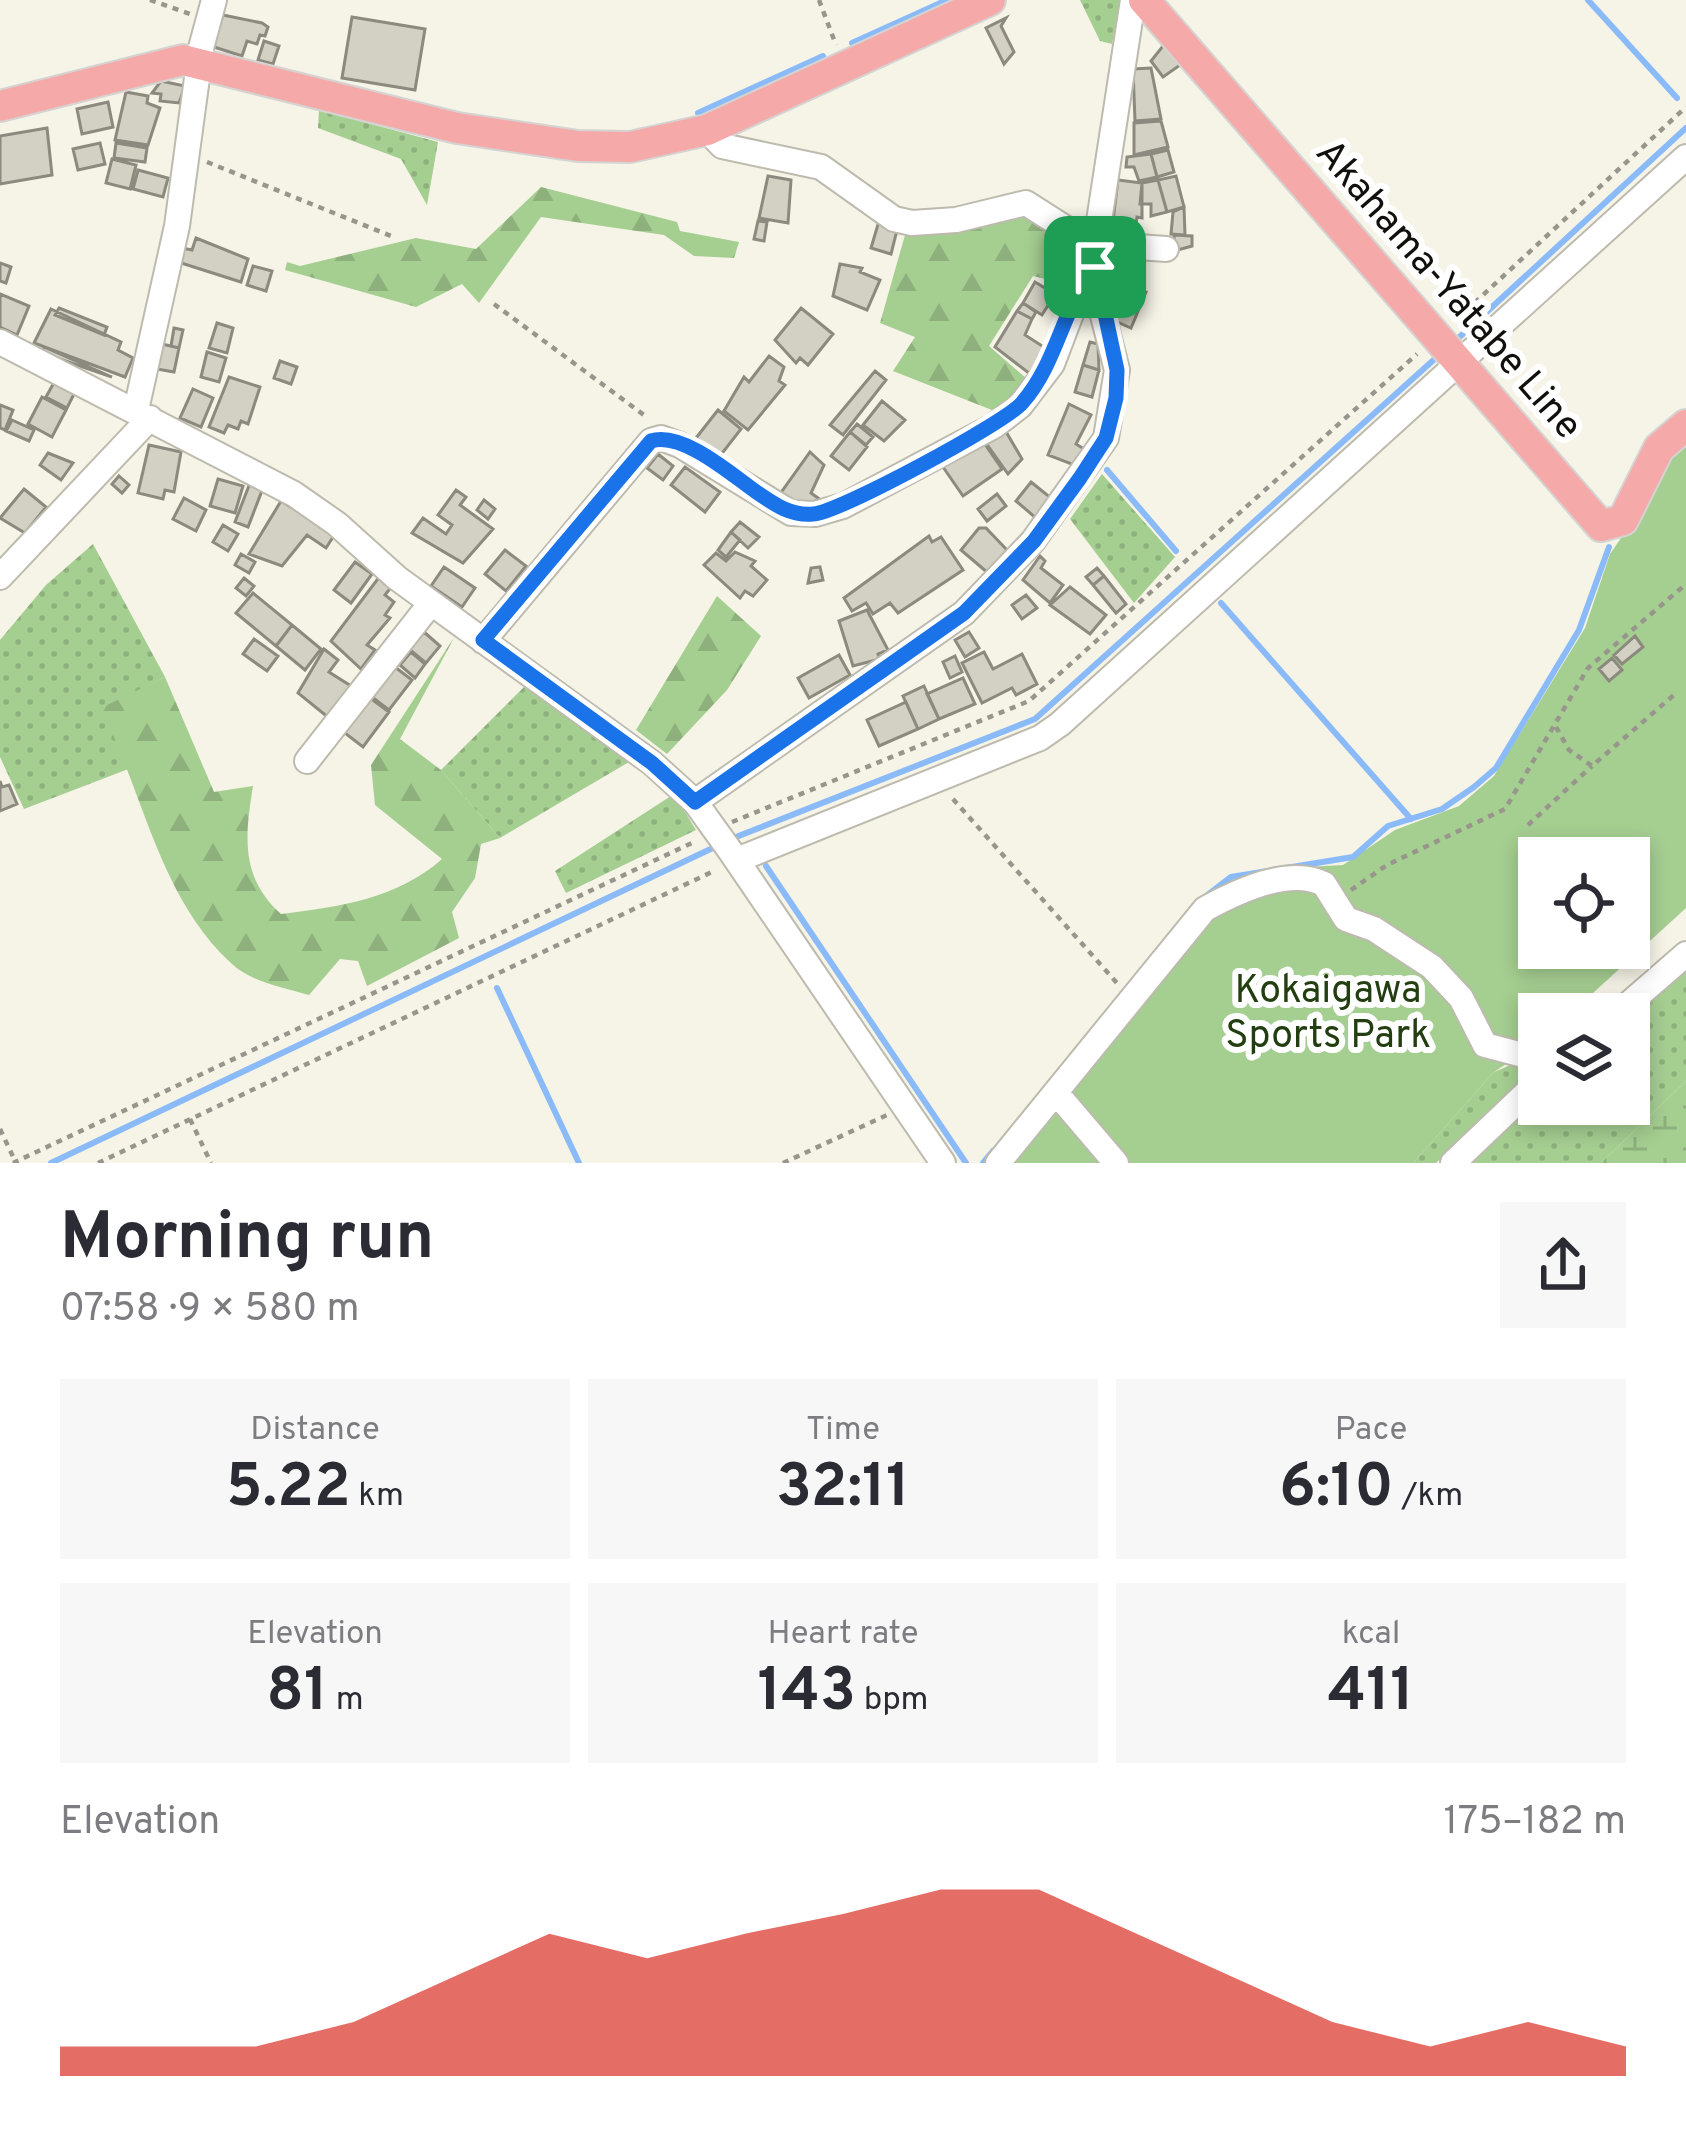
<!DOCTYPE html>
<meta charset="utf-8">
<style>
:root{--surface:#fff;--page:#f7f7f7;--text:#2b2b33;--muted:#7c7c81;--accent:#d93025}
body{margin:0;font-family:Overpass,sans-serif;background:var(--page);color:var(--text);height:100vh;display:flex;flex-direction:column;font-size:45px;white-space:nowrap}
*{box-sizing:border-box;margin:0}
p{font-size:39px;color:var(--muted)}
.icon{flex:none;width:66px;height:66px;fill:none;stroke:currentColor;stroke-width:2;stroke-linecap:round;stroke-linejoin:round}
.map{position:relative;height:1163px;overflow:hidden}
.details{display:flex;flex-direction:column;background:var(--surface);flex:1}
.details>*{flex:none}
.tools{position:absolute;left:1518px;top:837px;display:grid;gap:24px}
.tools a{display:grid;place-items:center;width:132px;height:132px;border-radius:0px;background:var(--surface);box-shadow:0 6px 18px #0003;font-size:60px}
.pin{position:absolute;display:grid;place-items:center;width:102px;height:102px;color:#fff;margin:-51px;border-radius:24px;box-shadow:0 6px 18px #0006}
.round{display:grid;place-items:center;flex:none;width:126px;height:126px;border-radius:0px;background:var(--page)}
.headline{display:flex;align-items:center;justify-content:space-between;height:204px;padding:0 60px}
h1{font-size:66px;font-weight:700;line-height:90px}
.figures{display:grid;grid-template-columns:repeat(3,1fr);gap:18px;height:204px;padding:12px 60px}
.figures div{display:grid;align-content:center;border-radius:0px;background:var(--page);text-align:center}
.figures b{font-size:60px;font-weight:700}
.figures small{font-size:33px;font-weight:400}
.figures p{font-size:33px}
.chart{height:336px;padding:24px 60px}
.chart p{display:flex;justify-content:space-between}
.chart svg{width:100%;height:216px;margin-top:12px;fill:var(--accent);opacity:.7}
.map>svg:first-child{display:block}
.grass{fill:url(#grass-dots)}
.forest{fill:url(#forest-firs)}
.wetland{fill:url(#wetland-marsh)}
.park{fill:#a5ce91;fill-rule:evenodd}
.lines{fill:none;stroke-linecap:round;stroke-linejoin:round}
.stream{stroke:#8abbf8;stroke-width:6}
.building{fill:#d3d0c4;stroke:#8c897e;stroke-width:3}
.minor-casing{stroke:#bdbaae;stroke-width:28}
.major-casing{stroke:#d4d4d3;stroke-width:34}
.path{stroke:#97958c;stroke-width:4.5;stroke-dasharray:6 6;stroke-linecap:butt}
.minor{stroke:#fff;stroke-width:24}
.major{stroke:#f5aaa9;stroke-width:30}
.route-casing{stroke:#fff;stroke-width:24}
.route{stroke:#1a73e8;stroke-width:15}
.labels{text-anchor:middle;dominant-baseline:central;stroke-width:12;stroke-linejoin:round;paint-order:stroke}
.street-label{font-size:39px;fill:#11100c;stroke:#fff}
.park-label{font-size:39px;fill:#233f11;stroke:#fff}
</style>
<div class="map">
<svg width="1686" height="1163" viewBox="0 0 1686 1163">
<defs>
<pattern id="grass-dots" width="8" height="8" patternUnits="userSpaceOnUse" patternTransform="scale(3)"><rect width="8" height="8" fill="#a5ce91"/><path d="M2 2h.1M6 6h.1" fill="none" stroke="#8db07c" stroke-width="1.8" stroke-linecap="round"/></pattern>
<pattern id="forest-firs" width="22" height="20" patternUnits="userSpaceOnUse" patternTransform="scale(3)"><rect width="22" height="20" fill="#a5ce91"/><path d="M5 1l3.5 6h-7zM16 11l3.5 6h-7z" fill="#8db07c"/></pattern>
<pattern id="wetland-marsh" width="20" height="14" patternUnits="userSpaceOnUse" patternTransform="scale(3)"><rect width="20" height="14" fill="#a5ce91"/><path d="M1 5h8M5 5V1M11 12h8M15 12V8" fill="none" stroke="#8db07c"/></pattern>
</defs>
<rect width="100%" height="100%" fill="#f6f3e7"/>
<path class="grass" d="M1080,0H1120L1112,44L1100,41Z
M319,110L438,142L427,205L401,159L318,128Z
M1102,474L1175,557L1134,603L1070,519Z
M93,544L165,677L102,709L131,768L24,809L0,757V640L46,585Z
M525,686L634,759L500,838L441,770Z
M674,794L696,830L566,893L555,871Z
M1686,969V1081L1601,1163H1466L1539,1096V1104H1629V1018Z
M1539,1053V1069L1436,1163H1413L1494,1072Z"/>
<path class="forest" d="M541,187L677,222L680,231L739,242L734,258L694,256L664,235L541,217L479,303L462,284L416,307L285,270L287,262L300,266L416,238L476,249Z
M1016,216L1040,221L1084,255L1069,285L1033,276L989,346L1027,379L1002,414L893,371L915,337L880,323L907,228Z
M717,596L761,636L727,690L667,754L636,730Z
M455,636L400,739L441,770L500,838L481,844L475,878L452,912L459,938L367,986L358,961L340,959L309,995C284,988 251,982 232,964C160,899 143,793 101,708L165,677L214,792L253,786C245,836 240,877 281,914C338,907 397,899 442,859L375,805L371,765Z"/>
<path class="wetland" d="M1686,1081V1163H1601Z"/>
<path class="park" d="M1686,433V908L1570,1014H1539V1042L1494,1072L1413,1163H992L1209,898L1233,881L1289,868L1343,865L1395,830L1459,806L1494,776L1585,628L1610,554L1639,512L1669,443ZM1539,858H1629V948H1539Z"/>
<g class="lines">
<path class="stream" d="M1588,0L1677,98
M852,43L947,0
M698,113L823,56
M1452,344L1686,128
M1107,470L1176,551
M1221,603L1411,819
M731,839L1035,719L1438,356
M766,866L966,1163
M1205,897L1231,877L1353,857L1388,826L1442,809L1474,787L1496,768L1579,630L1609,547
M497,988L579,1163
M51,1163L719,845
M983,1163L993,1151"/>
</g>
<path class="building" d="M223,15L262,23L268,27L265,36L260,35L257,44L247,41L242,56L211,46Z
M352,17L425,29L415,90L342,78Z
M1006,18L1001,26L1014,52L1004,64L986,28Z
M264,41L279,46L273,64L258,60Z
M1167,41L1183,63L1163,77L1151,61Z
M1151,68L1161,119L1135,121L1133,69Z
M161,81L185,86L179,103L160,101L161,94L152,93Z
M126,92L148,96L147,103L160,108L148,145L115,140Z
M108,102L113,127L82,134L77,109Z
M1161,121L1168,147L1134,155V123Z
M47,128L52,175L0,184V136Z
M100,143L105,164L78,170L73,149Z
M116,143L147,148L145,162L114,158Z
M1168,150L1174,172L1157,177L1151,154Z
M1151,154L1157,177L1139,181L1134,167H1126L1127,157Z
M112,159L136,165L130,189L106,183Z
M138,170L168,178L163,197L133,189Z
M768,176L791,180L788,223L759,218Z
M1176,176L1184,207L1167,212L1158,180Z
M1118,180L1142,183V218L1137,217L1134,239L1111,237Z
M1158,180L1167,212L1151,216V204H1140L1142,183Z
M1184,207L1185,235L1171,234L1173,212Z
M758,221L767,222L764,241L754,239Z
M879,221L898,226L891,254L871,248Z
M1174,235L1192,236V246L1174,251Z
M196,238L248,259L241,282L178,262L182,248L192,250Z
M1119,252L1141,260L1131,288L1146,292L1131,328L1115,321L1113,314L1121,301L1112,298L1110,285Z
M0,263L11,267L6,283L0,281Z
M840,264L862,268L860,272L880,280L867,310L833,296Z
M253,266L272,271L266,291L247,285Z
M1035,282L1055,294L1042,315L1023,303Z
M0,294L29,306L17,335L0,327Z
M1023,303L1036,312L1032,319L1017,311Z
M59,308L107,327L104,335L55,315Z
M801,308L833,334L808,365L800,358L796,363L775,340Z
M51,309L121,342L118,350L133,358L125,377L34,343Z
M1017,311L1032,319L1025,335L1050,351L1030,374L995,347Z
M217,323L233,328L227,353L209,348Z
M174,328L183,330L179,348L171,346Z
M1090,342L1098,344L1099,370L1083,365Z
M162,344L179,348L174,372L157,369Z
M44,347L112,377L42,353Z
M207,352L226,358L219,382L201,377Z
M769,356L784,367L779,381L785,385L748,430L724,411L744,377L749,382Z
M280,361L297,367L291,384L274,378Z
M1083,365L1099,370L1092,397L1075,392Z
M875,371L886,380L843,435L830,425Z
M229,377L260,387L248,424L241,421L238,429L228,425L224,433L209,427Z
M56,379L76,390L67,408L46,397Z
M193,389L213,398L201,427L180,418Z
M42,397L66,410L52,437L28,424Z
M882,401L905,420L884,441L863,425Z
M1069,404L1091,415L1076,444L1084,449L1074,465L1048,455Z
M0,405L13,410L5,430L0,428Z
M718,410L741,429L720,456L696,438Z
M12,420L34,430L29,441L6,431Z
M857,424L873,437L866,445L850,432Z
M1005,430L1022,459L1008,474L986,443Z
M850,432L867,447L849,470L831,456Z
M982,440L1002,469L963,496L943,467Z
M149,445L181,452L174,492L165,490L163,499L138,493Z
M810,452L824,465L811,493L818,498L811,506L795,505L780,494Z
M48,453L73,463L61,480L40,465Z
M658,454L673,466L663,480L647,468Z
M685,467L720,492L705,512L671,485Z
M119,476L129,485L122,493L112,484Z
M218,479L243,486L235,513L210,506Z
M1031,482L1051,498L1036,518L1016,501Z
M250,483L263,488L248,527L235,522Z
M24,489L46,507L25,533L0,518Z
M456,490L466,497L460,505L493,529L463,563L412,533L423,518L446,534L452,525L438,515Z
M997,494L1006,506L987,521L978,509Z
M184,498L206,510L196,531L173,519Z
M484,500L495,509L488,519L477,510Z
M281,501L335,534L326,548L307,535L282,566L249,554Z
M740,522L759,537L748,548L731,532Z
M223,525L238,534L228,551L213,542Z
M979,528H986L1007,550L988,573L961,550Z
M731,532L740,540L726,557L718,550Z
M929,536L932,542L941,537L963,570L898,613L890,603L873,614L866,603L852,611L844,598Z
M505,550L526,566L506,591L485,574Z
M735,552L755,561L751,566L767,580L753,596L745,591L740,598L704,565L716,553L726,561Z
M241,554L255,562L249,573L235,565Z
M1040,556L1045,561L1041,568L1063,585L1050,603L1023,580Z
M355,562L372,574L351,603L334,590Z
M444,567L475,588L462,607L431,586Z
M820,567L823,580L808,583L811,568Z
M1097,568L1104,576L1093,585L1086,577Z
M380,576L392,586L385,595L394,602L385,615L390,618L367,645L375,650L361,669L331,641Z
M1104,576L1126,604L1116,613L1093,585Z
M244,578L254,586L246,596L236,588Z
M1070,587L1106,615L1090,634L1050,605Z
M253,593L292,625L276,646L236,613Z
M1026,595L1037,608L1022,619L1012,605Z
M867,610L888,650L878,654L880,659L853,666L839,621Z
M292,625L321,649L305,670L276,646Z
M424,632L440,646L426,663L409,649Z
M969,632L979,648L965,657L955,640Z
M1635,636L1643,647L1622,664L1614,655Z
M254,639L278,656L267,671L243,654Z
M324,649L338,660L329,672L351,686L329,718L298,693Z
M411,652L425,664L415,678L400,665Z
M984,652L993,669L1022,654L1037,684L1016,695L1012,688L982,703L962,663Z
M839,655L850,675L809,698L798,678Z
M955,656L962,672L950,678L943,662Z
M1612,658L1622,670L1609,681L1599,669Z
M395,667L412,680L389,710L372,697Z
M963,678L975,704L939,719L927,694Z
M924,686L939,719L918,729L903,696Z
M366,695L389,712L363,747L341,730Z
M906,702L918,729L879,746L867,720Z
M0,781L2,787L9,785L17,804L0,811Z"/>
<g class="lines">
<defs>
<path id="minor" d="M707,130L722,146L821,167L894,219L912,223L956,220L1026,203L1095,247
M1096,244L1166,249
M0,342L294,494L337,524L397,578L652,763L695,802L731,852L943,1163
M136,410L177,226L201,48L214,0
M0,577L150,418
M483,641L651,441L661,438L680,445L791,513L815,514L843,506L994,426L1020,406L1052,364L1083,282L1095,267
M307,761L431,603
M695,802L964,613L1033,541L1106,438L1117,370L1099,300L1095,247L1133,0
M737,860L1040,738L1060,724L1686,157
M1617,1014L1686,954
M1058,1095L1116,1163
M998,1163L1205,909C1236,892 1289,866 1324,884L1346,919L1374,929L1432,967L1461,998L1485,1045L1519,1054L1539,1047
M1453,1163L1539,1081"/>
<path id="major" d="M1144,0L1601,526L1623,520L1659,448L1686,425
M0,106L183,60L457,128L578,146L630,147L707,130L990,0"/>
</defs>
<use href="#minor" class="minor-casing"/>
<use href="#major" class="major-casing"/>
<path class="path" d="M150,0L190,14
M819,0L836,45
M207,162L396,238
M494,304L648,418
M1457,319L1686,107
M1556,727L1569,750L1592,766L1675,694
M953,799L1117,983
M732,822L1029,701L1417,354
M1528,825L1592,766
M1351,890L1387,865L1505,809L1588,668L1686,584
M190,1119L211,1163
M0,1129L16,1163
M13,1163L696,841
M98,1163L716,870
M783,1163L887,1115"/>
<use href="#minor" class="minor"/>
<use href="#major" class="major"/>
</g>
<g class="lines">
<defs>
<path id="route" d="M1095,267L1117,370L1116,398L1106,438L1080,478L1034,541L964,613L695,802L652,763L483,640L651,441C682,431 731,474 755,491C774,504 790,516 813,514C838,513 1005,423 1022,403C1058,362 1062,308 1095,267Z"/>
</defs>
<use href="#route" class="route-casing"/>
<use href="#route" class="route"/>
</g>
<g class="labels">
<g class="street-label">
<text transform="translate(1447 291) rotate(49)">Akahama-Yatabe Line</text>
</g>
<g class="park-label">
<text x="1328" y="992">Kokaigawa<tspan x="1328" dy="45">Sports Park</tspan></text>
</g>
</g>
</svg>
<div class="tools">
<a><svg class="icon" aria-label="locate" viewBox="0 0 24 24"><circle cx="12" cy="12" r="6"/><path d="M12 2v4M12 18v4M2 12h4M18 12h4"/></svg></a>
<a><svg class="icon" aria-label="layers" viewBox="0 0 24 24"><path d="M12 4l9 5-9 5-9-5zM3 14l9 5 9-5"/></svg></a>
</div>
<div class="pin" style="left:1095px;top:267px;background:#1e9e55"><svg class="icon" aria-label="arrive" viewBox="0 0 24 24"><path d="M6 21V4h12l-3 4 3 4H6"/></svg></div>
</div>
<section class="details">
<div class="headline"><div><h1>Morning run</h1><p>07:58 · 9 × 580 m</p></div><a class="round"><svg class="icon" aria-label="share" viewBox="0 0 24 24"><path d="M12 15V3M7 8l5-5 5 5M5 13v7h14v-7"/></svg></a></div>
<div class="figures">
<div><p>Distance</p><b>5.22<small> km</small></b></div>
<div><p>Time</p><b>32:11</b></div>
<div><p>Pace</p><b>6:10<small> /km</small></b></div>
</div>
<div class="figures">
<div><p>Elevation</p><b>81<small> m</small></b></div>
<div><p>Heart rate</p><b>143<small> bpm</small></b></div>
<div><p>kcal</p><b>411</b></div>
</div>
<div class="chart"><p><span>Elevation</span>175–182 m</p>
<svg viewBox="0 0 160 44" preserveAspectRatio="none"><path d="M0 44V38L10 38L20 38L30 33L40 24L50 15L60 20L70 15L80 11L90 6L100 6L110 15L120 24L130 33L140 38L150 33L160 38V44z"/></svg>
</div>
</section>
